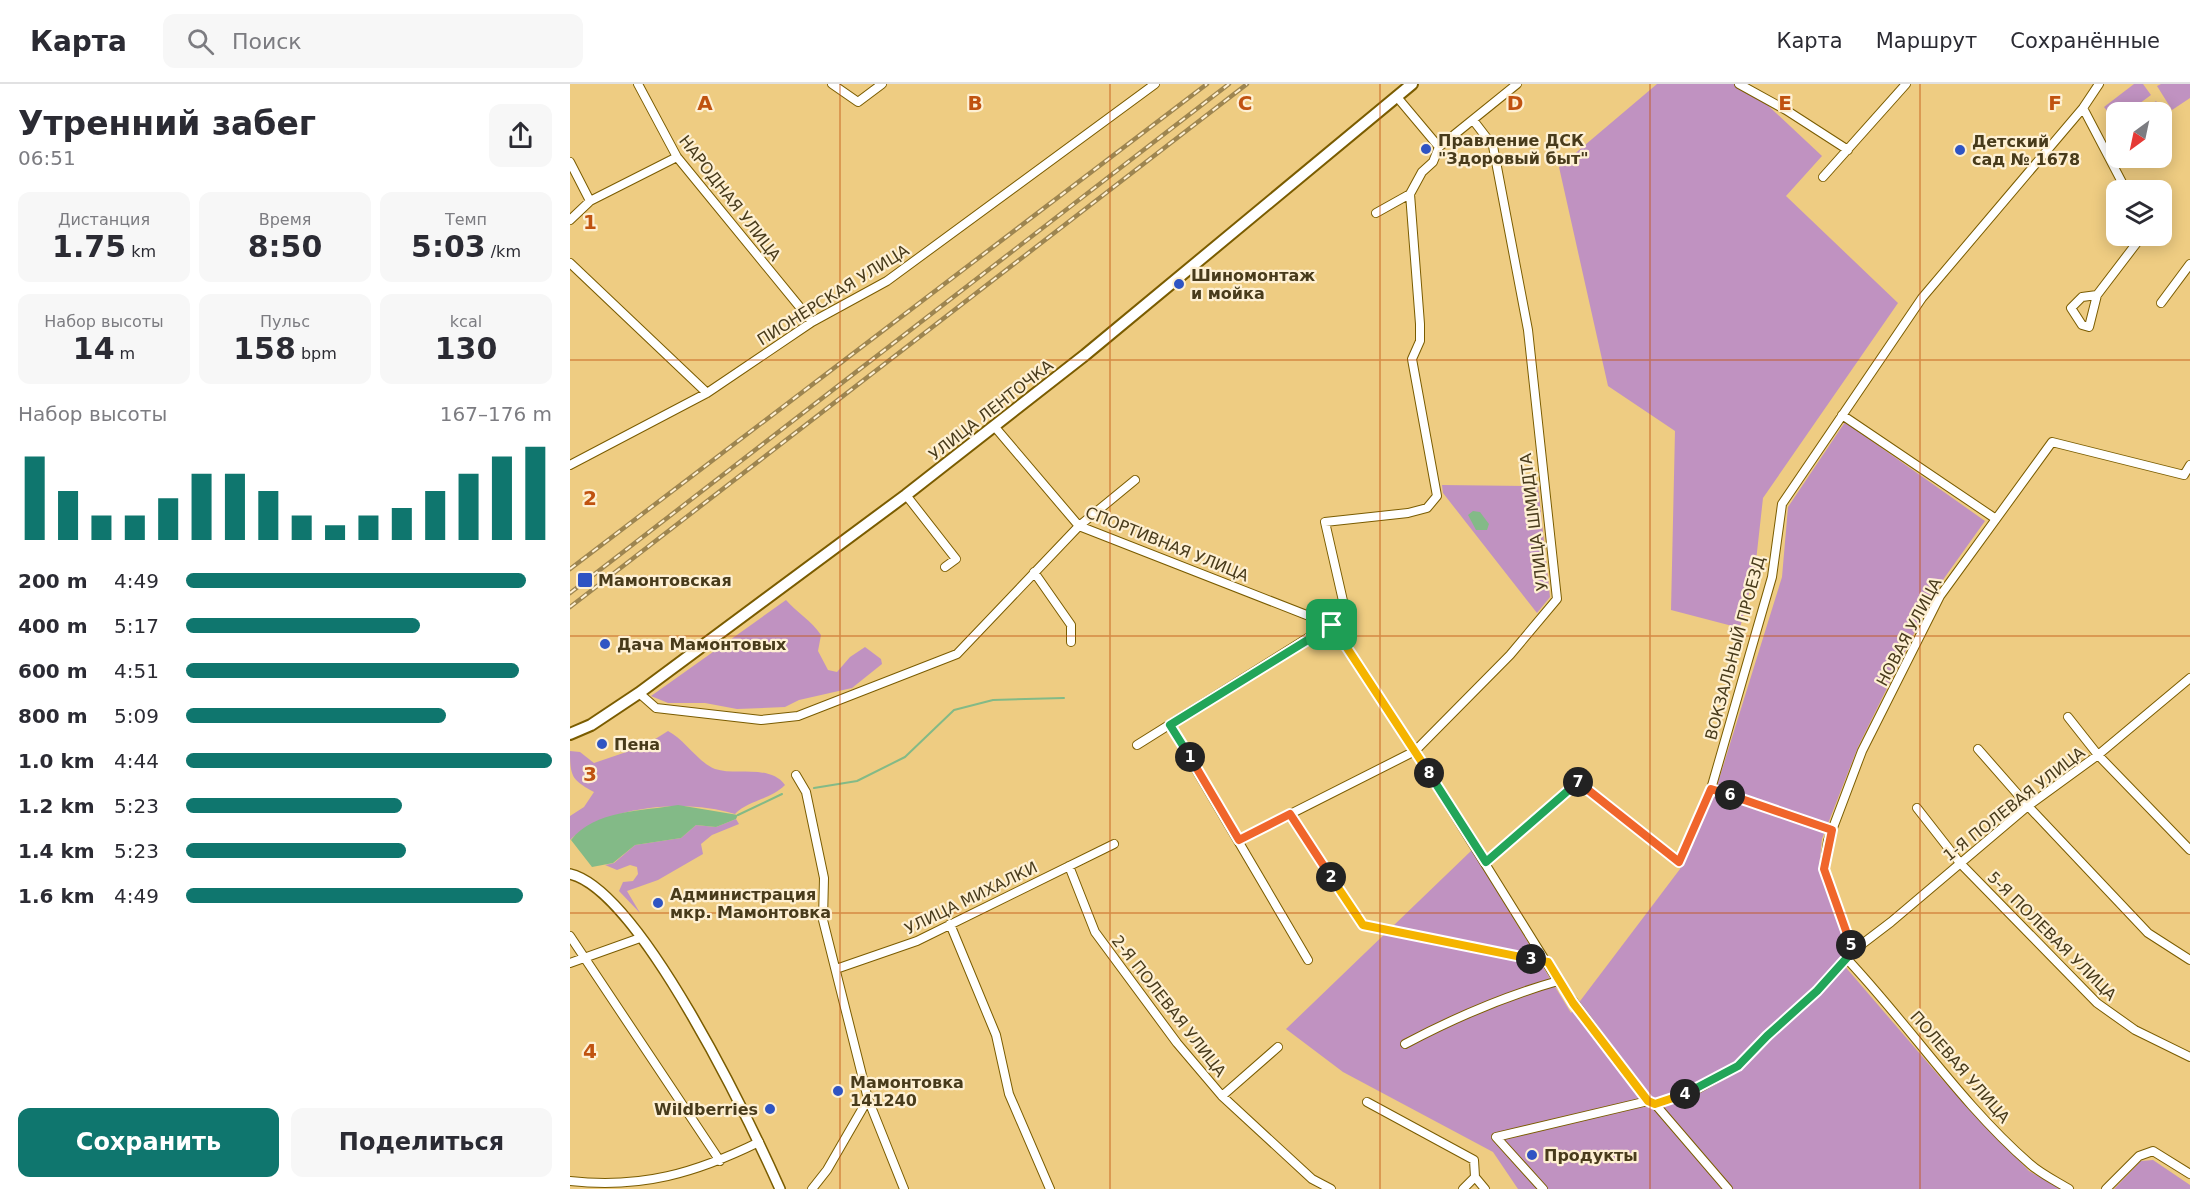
<!DOCTYPE html>
<html lang="ru">
<meta charset="utf-8">
<style>
:root{--surface:#fff;--page:#f7f7f7;--text:#2b2b33;--muted:#7c7c81;--line:#e1e1e2;--accent:#0f766e}
body{margin:0;font-family:"DejaVu Sans",sans-serif;background:var(--page);color:var(--text);height:100vh;display:flex;flex-direction:column;font-size:22px;white-space:nowrap}
*{box-sizing:border-box;margin:0}
p{font-size:20px;color:var(--muted)}
.icon{flex:none;width:33px;height:33px;fill:none;stroke:currentColor;stroke-width:2;stroke-linecap:round;stroke-linejoin:round}
.map{position:relative;flex:1;overflow:hidden}
.side{display:flex;flex-direction:column;background:var(--surface);width:570px}
.side>*{flex:none}
.needle{width:39px;rotate:213deg}
.buttons{position:absolute;left:1536px;top:18px;display:grid;gap:12px}
.buttons a{display:grid;place-items:center;width:66px;height:66px;border-radius:12px;background:var(--surface);box-shadow:0 3px 15px #0003;font-size:30px}
.pin{position:absolute;display:grid;place-items:center;width:51px;height:51px;color:#fff;margin:-26px;border-radius:12px;box-shadow:0 3px 9px #0006}
.km{position:absolute;width:30px;height:30px;margin:-15px;border-radius:50%;background:#222;color:#fff;font-size:16px;line-height:30px;text-align:center}
.round{display:grid;place-items:center;flex:none;width:63px;height:63px;border-radius:12px;background:var(--page)}
.overview{display:flex;align-items:center;justify-content:space-between;height:102px;padding:0 18px}
h1{font-size:33px;font-weight:600;line-height:45px}
.stats{display:grid;grid-template-columns:repeat(3,1fr);gap:9px;height:102px;padding:6px 18px}
.stats div{display:grid;align-content:center;border-radius:12px;background:var(--page);text-align:center}
.stats b{font-size:30px;font-weight:600}
.stats small{font-size:16px;font-weight:400}
.stats p{font-size:16px}
.chart{height:168px;padding:12px 18px}
.chart p{display:flex;justify-content:space-between}
.chart svg{width:100%;height:108px;margin-top:6px;stroke:var(--accent);stroke-width:6}
.primary-button{display:flex;gap:12px;margin-top:auto;padding:12px 18px}
.primary-button a{flex:1;height:69px;border-radius:12px;background:var(--accent);color:#fff;font-size:24px;font-weight:600;line-height:69px;text-align:center}
.primary-button a+a{background:var(--page);color:var(--text)}
ul{padding:0 18px;list-style:none;font-size:20px}
li{display:grid;grid-template-columns:96px 72px 1fr;align-items:center;height:45px}
li i{height:15px;border-radius:8px;background:var(--accent)}
header{display:flex;align-items:center;gap:36px;box-sizing:border-box;height:84px;padding:0 30px;background:var(--surface);border-bottom:2px solid var(--line)}
header strong{font-size:28px}
nav{display:flex;gap:33px;margin-inline-start:auto;font-size:21px}
.search{width:420px;height:54px;background:var(--page);display:flex;align-items:center;gap:15px;box-sizing:border-box;padding:0 21px;border-radius:12px;color:var(--muted);font-size:22px}
main{display:flex;flex:1;min-height:0}
.map>svg:first-child{display:block}
.green{fill:#c092c1}
.water{fill:#83ba87}
.lines{fill:none;stroke-linecap:round;stroke-linejoin:round}
.stream{stroke:#83ba87;stroke-width:2}
.minor-casing{stroke:#7a5c00;stroke-width:10}
.tertiary-casing{stroke:#7a5c00;stroke-width:12}
.secondary-casing{stroke:#7a5c00;stroke-width:14}
.minor{stroke:#fff;stroke-width:8}
.tertiary{stroke:#fff;stroke-width:9}
.secondary{stroke:#fff;stroke-width:10}
.rail-casing{stroke:#9d8550;stroke-width:4.5}
.rail{stroke:#fef0d3;stroke-width:2;stroke-dasharray:7;stroke-linecap:butt}
.split-1-casing{stroke:#fff;stroke-width:12}
.split-2-casing{stroke:#fff;stroke-width:12}
.split-3-casing{stroke:#fff;stroke-width:12}
.split-4-casing{stroke:#fff;stroke-width:12}
.split-5-casing{stroke:#fff;stroke-width:12}
.split-6-casing{stroke:#fff;stroke-width:12}
.split-7-casing{stroke:#fff;stroke-width:12}
.split-8-casing{stroke:#fff;stroke-width:12}
.split-9-casing{stroke:#fff;stroke-width:12}
.split-1{stroke:#22a559;stroke-width:8}
.split-2{stroke:#f0652b;stroke-width:8}
.split-3{stroke:#f5b400;stroke-width:8}
.split-4{stroke:#f5b400;stroke-width:8}
.split-5{stroke:#22a559;stroke-width:8}
.split-6{stroke:#f0652b;stroke-width:8}
.split-7{stroke:#f0652b;stroke-width:8}
.split-8{stroke:#22a559;stroke-width:8}
.split-9{stroke:#f5b400;stroke-width:8}
.grid{fill:none;stroke:#c05210;stroke-width:1.5;stroke-opacity:0.55}
.poi-dot{fill:#2f54c3;stroke:#fef0d3;stroke-width:2}
.labels{text-anchor:middle;dominant-baseline:central;stroke-width:4.5;stroke-linejoin:round;paint-order:stroke}
.poi-label{font-size:16px;font-weight:bold;fill:#483b1b;stroke:#fef0d3;text-anchor:start}
.street-label{font-size:16px;fill:#483b1b;stroke:#fef0d3}
.grid-label{font-size:20px;text-anchor:middle;font-weight:bold;fill:#c05210;stroke:#fef0d3;stroke-width:4.5;stroke-linejoin:round;paint-order:stroke}
</style>
<header>
<strong>Карта</strong>
<div class="search"><svg class="icon" aria-label="search" viewBox="0 0 24 24"><circle cx="10" cy="10" r="6"/><path d="M15 15l6 6"/></svg>Поиск</div>
<nav><a>Карта</a><a>Маршрут</a><a>Сохранённые</a></nav>
</header>
<main>
<section class="side">
<div class="overview"><div><h1>Утренний забег</h1><p>06:51</p></div><a class="round"><svg class="icon" aria-label="share" viewBox="0 0 24 24"><path d="M12 15V3M7 8l5-5 5 5M5 13v7h14v-7"/></svg></a></div>
<div class="stats">
<div><p>Дистанция</p><b>1.75<small> km</small></b></div>
<div><p>Время</p><b>8:50</b></div>
<div><p>Темп</p><b>5:03<small> /km</small></b></div>
</div>
<div class="stats">
<div><p>Набор высоты</p><b>14<small> m</small></b></div>
<div><p>Пульс</p><b>158<small> bpm</small></b></div>
<div><p>kcal</p><b>130</b></div>
</div>
<div class="chart"><p><span>Набор высоты</span>167–176 m</p>
<svg viewBox="0 0 160 44" preserveAspectRatio="none"><path d="M5 44V10M15 44V24M25 44V34M35 44V34M45 44V27M55 44V17M65 44V17M75 44V24M85 44V34M95 44V38M105 44V34M115 44V31M125 44V24M135 44V17M145 44V10M155 44V6"/></svg>
</div>
<ul>
<li><b>200 m</b>4:49<i style="width:93%"></i></li>
<li><b>400 m</b>5:17<i style="width:64%"></i></li>
<li><b>600 m</b>4:51<i style="width:91%"></i></li>
<li><b>800 m</b>5:09<i style="width:71%"></i></li>
<li><b>1.0 km</b>4:44<i style="width:100%"></i></li>
<li><b>1.2 km</b>5:23<i style="width:59%"></i></li>
<li><b>1.4 km</b>5:23<i style="width:60%"></i></li>
<li><b>1.6 km</b>4:49<i style="width:92%"></i></li>
</ul>
<div class="primary-button"><a>Сохранить</a><a>Поделиться</a></div>
</section>
<div class="map">
<svg width="1620" height="1105" viewBox="0 0 1620 1105">
<rect width="100%" height="100%" fill="#eecc82"/>
<path class="green" d="M1087,0H1175L1252,72L1216,112L1328,219L1193,414L1185,486L1170,544L1101,526L1105,347L1038,302L989,83Z
M1564,0H1573L1581,11L1558,28H1546V38L1534,23Z
M1591,0H1620V14L1602,26L1587,2Z
M1586,17L1598,33L1592,38V28H1571Z
M1275,338L1415,437L1365,507L1288,663L1252,755L1249,784L1275,860L1272,879L1370,993L1459,1087L1491,1105H948L923,1068L773,988L716,945L902,766L1001,929L1110,785L1145,708L1212,493L1218,423Z
M872,401L968,402L980,513L967,529L873,409Z
M216,516C227,529 241,536 251,551L248,567L258,586L267,588L280,573L295,563L311,575L312,580L282,604L229,616L215,623L167,625L135,619H98L81,612Z
M98,647C114,655 129,679 145,685C166,692 200,680 215,701C200,716 179,716 165,730C117,715 36,721 0,756V732L14,723L24,708C2,696 0,693 0,667L10,668L24,679L74,662Z
M166,735L169,740L142,751L131,760L133,770L88,796L57,807L70,829L49,807L53,798L63,797L68,790L67,783L60,781L47,786L35,781L44,779L65,761L111,754L126,741L146,743Z
M1583,1076L1620,1101V1105H1544L1571,1077Z"/>
<path class="water" d="M903,427L910,428L919,440L917,446H906L898,431Z
M108,721L168,731L166,735L146,743L126,741L111,754L65,761L43,779L22,783L1,756C24,726 73,727 108,721Z"/>
<g class="lines">
<path class="stream" d="M244,704L287,697L335,673L384,626L423,616L494,614
M168,731L212,710"/>
<defs>
<path id="minor" d="M68,0L107,73L242,238
M262,0L288,18L312,0
M1169,0L1216,26L1278,66
M827,13L869,63
M1513,24L1556,106
M0,78L20,117
M1253,93L1336,0
M806,129L840,110L852,88L863,78L869,63L947,0
M0,136L20,117L107,73
M0,179L137,309
M1527,211L1512,213L1501,224L1512,241L1519,243L1527,211L1572,152
M1591,219L1620,180
M1272,331L1426,435
M424,342L509,442L762,541
M0,381L137,309L242,238L317,197L585,0
M1614,391L1620,381
M336,411L386,475L375,483
M464,488L501,541V558
M762,541L845,667L988,897L1078,1017
M69,609L86,624L191,636L228,632L387,570L509,442L565,396
M1498,633L1528,671L1620,766
M600,641L738,876
M567,661L776,530L755,438L838,429L857,424L867,412L842,275L850,257V240L840,110
M1408,665L1458,722L1578,849L1620,876
M226,691L236,708L254,794L253,836L298,1015L334,1105
M1141,705L1262,746
M1347,724L1390,779L1527,919L1565,946L1620,973
M720,730L793,841L978,878
M669,756L845,667L940,571L987,515L958,246L923,62L903,36
M916,778L1008,698L1109,778L1141,705L1202,493L1212,420L1352,214L1513,24L1529,0
M499,782L525,848L607,959L652,1012L742,1095L761,1105
M380,840L426,951L439,1010L480,1105
M0,852L150,1077
M1283,867L1254,785L1258,757L1292,667L1370,512L1482,358L1614,391
M1280,871L1277,875C1340,942 1392,1021 1460,1080C1471,1090 1486,1097 1499,1105
M0,879L70,854
M266,885L347,857L544,760
M835,960C884,934 935,912 988,897
M652,1012L708,963
M1078,1017L1085,1020L1124,1007L1168,982L1197,952L1247,907L1283,867L1321,838L1458,722L1528,671L1620,594
M797,1018L904,1076L905,1093
M1085,1020L1158,1105
M905,1093L915,1105
M0,1097C71,1105 126,1089 189,1058
M242,1105L257,1086L298,1015
M893,1105L905,1093
M973,1105L926,1053L1078,1017
M1536,1105L1569,1072L1583,1067L1620,1090"/>
<path id="tertiary" d="M0,790C70,806 180,1038 210,1105"/>
<path id="secondary" d="M0,650L21,641L69,609L336,411L515,271L842,0"/>
</defs>
<use href="#minor" class="minor-casing"/>
<use href="#tertiary" class="tertiary-casing"/>
<use href="#secondary" class="secondary-casing"/>
<use href="#minor" class="minor"/>
<use href="#tertiary" class="tertiary"/>
<use href="#secondary" class="secondary"/>
<defs>
<path id="rail" d="M0,485L637,0
M0,509L659,0
M0,523L677,0"/>
</defs>
<use href="#rail" class="rail-casing"/>
<use href="#rail" class="rail"/>
</g>
<g class="lines">
<defs>
<path id="split-1" d="M620,673L600,641L762,541"/>
<path id="split-2" d="M620,673L669,756L720,730L761,793"/>
<path id="split-3" d="M761,793L793,841L961,875"/>
<path id="split-4" d="M961,875L978,878L1003,919L1078,1017L1085,1020L1115,1010"/>
<path id="split-5" d="M1115,1010L1168,982L1197,952L1247,907L1283,867L1281,861"/>
<path id="split-6" d="M1160,711L1262,746L1254,785L1281,861"/>
<path id="split-7" d="M1008,698L1109,778L1141,705L1160,711"/>
<path id="split-8" d="M859,689L916,778L1008,698"/>
<path id="split-9" d="M762,541L859,689"/>
</defs>
<use href="#split-1" class="split-1-casing"/>
<use href="#split-2" class="split-2-casing"/>
<use href="#split-3" class="split-3-casing"/>
<use href="#split-4" class="split-4-casing"/>
<use href="#split-5" class="split-5-casing"/>
<use href="#split-6" class="split-6-casing"/>
<use href="#split-7" class="split-7-casing"/>
<use href="#split-8" class="split-8-casing"/>
<use href="#split-9" class="split-9-casing"/>
<use href="#split-1" class="split-1"/>
<use href="#split-2" class="split-2"/>
<use href="#split-3" class="split-3"/>
<use href="#split-4" class="split-4"/>
<use href="#split-5" class="split-5"/>
<use href="#split-6" class="split-6"/>
<use href="#split-7" class="split-7"/>
<use href="#split-8" class="split-8"/>
<use href="#split-9" class="split-9"/>
</g>
<path class="grid" d="M270,0V1105M540,0V1105M810,0V1105M1080,0V1105M1350,0V1105M0,276H1620M0,552H1620M0,829H1620"/>
<g class="poi-dot">
<circle cx="856" cy="65" r="6"/>
<circle cx="1390" cy="66" r="6"/>
<circle cx="609" cy="200" r="6"/>
<rect x="7" y="488" width="16" height="16" rx="3"/>
<circle cx="35" cy="560" r="6"/>
<circle cx="32" cy="660" r="6"/>
<circle cx="88" cy="819" r="6"/>
<circle cx="268" cy="1007" r="6"/>
<circle cx="200" cy="1025" r="6"/>
<circle cx="962" cy="1071" r="6"/>
</g>
<g class="labels">
<g class="poi-label">
<text x="868" y="56">Правление ДСК<tspan x="868" dy="18">"Здоровый быт"</tspan></text>
<text x="1402" y="57">Детский<tspan x="1402" dy="18">сад № 1678</tspan></text>
<text x="621" y="191">Шиномонтаж<tspan x="621" dy="18">и мойка</tspan></text>
<text x="28" y="496">Мамонтовская</text>
<text x="47" y="560">Дача Мамонтовых</text>
<text x="44" y="660">Пена</text>
<text x="100" y="810">Администрация<tspan x="100" dy="18">мкр. Мамонтовка</tspan></text>
<text x="280" y="998">Мамонтовка<tspan x="280" dy="18">141240</tspan></text>
<text x="188" y="1025" text-anchor="end">Wildberries</text>
<text x="974" y="1071">Продукты</text>
</g>
<g class="street-label">
<text transform="translate(160 114) rotate(52)">НАРОДНАЯ УЛИЦА</text>
<text transform="translate(263 211) rotate(-32)">ПИОНЕРСКАЯ УЛИЦА</text>
<text transform="translate(421 326) rotate(-38)">УЛИЦА ЛЕНТОЧКА</text>
<text transform="translate(964 438) rotate(-97)">УЛИЦА ШМИДТА</text>
<text transform="translate(597 460) rotate(22)">СПОРТИВНАЯ УЛИЦА</text>
<text transform="translate(1339 548) rotate(-62)">НОВАЯ УЛИЦА</text>
<text transform="translate(1165 564) rotate(-75)">ВОКЗАЛЬНЫЙ ПРОЕЗД</text>
<text transform="translate(1444 720) rotate(-38)">1-Я ПОЛЕВАЯ УЛИЦА</text>
<text transform="translate(401 814) rotate(-26)">УЛИЦА МИХАЛКИ</text>
<text transform="translate(1482 852) rotate(45)">5-Я ПОЛЕВАЯ УЛИЦА</text>
<text transform="translate(599 922) rotate(52)">2-Я ПОЛЕВАЯ УЛИЦА</text>
<text transform="translate(1390 983) rotate(49)">ПОЛЕВАЯ УЛИЦА</text>
</g>
</g>
<g class="grid-label">
<text x="135" y="26">A</text>
<text x="405" y="26">B</text>
<text x="675" y="26">C</text>
<text x="945" y="26">D</text>
<text x="1215" y="26">E</text>
<text x="1485" y="26">F</text>
<text x="20" y="145">1</text>
<text x="20" y="421">2</text>
<text x="20" y="697">3</text>
<text x="20" y="974">4</text>
</g>
</svg>
<div class="buttons">
<a><svg class="needle" viewBox="-14 -14 28 28"><path d="M0-13l5 13h-10z" fill="#e53935"/><path d="M0 13l5-13h-10z" fill="#7c7c81"/></svg></a>
<a><svg class="icon" aria-label="layers" viewBox="0 0 24 24"><path d="M12 4l9 5-9 5-9-5zM3 14l9 5 9-5"/></svg></a>
</div>
<div class="pin" style="left:762px;top:541px;background:#1e9e55"><svg class="icon" aria-label="arrive" viewBox="0 0 24 24"><path d="M6 21V4h12l-3 4 3 4H6"/></svg></div>
<b class="km" style="left:620px;top:673px">1</b>
<b class="km" style="left:761px;top:793px">2</b>
<b class="km" style="left:961px;top:875px">3</b>
<b class="km" style="left:1115px;top:1010px">4</b>
<b class="km" style="left:1281px;top:861px">5</b>
<b class="km" style="left:1160px;top:711px">6</b>
<b class="km" style="left:1008px;top:698px">7</b>
<b class="km" style="left:859px;top:689px">8</b>
</div>
</main>
